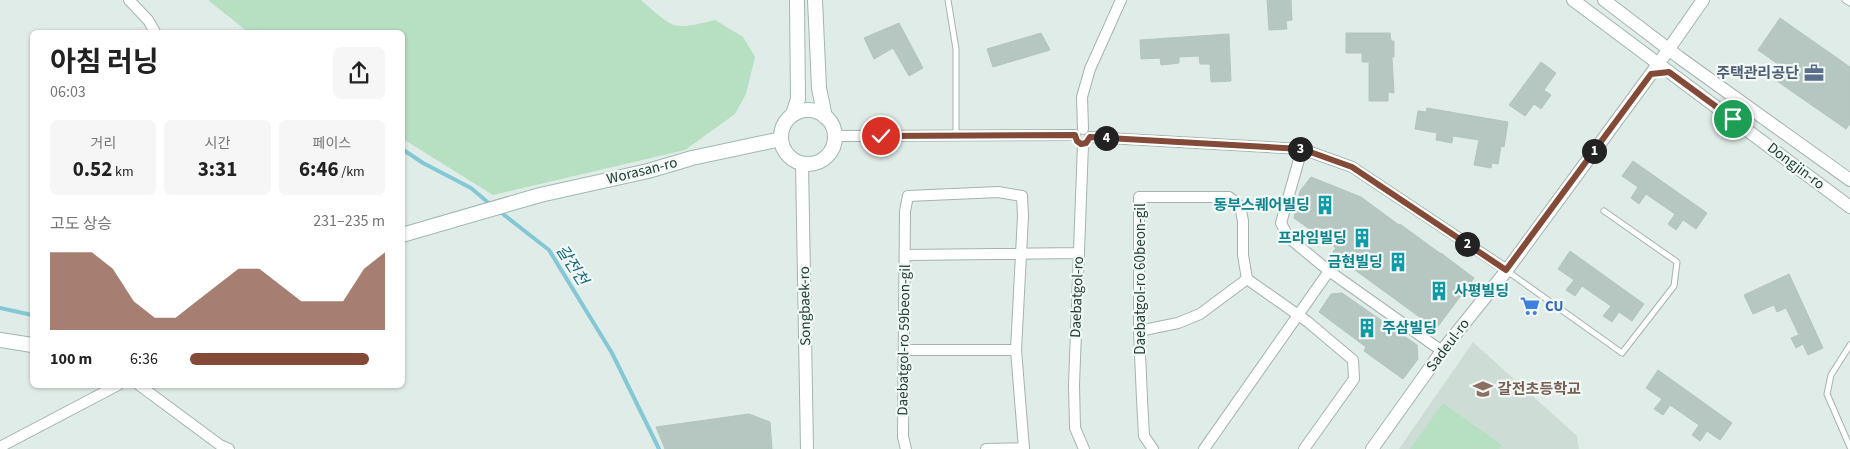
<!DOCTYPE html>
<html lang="ko">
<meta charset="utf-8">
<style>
:root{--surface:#fff;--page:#f6f6f6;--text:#222;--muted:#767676;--accent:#834a37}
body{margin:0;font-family:"Source Sans 3","Noto Sans KR",sans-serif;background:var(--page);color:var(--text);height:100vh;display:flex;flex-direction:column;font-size:19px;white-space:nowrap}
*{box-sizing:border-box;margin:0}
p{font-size:16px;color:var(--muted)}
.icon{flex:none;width:28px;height:28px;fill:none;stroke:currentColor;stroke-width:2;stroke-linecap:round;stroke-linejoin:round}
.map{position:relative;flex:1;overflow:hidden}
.drawer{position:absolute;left:30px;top:30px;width:375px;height:358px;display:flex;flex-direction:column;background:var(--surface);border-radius:8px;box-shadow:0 1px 4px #0004}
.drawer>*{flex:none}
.pin{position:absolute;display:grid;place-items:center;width:42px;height:42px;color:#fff;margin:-21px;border:2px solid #fff;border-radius:50%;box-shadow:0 1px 5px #0007}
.km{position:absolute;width:25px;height:25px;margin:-12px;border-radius:50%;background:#222;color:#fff;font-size:14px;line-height:25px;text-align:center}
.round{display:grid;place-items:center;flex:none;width:52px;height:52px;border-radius:8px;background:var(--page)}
.overview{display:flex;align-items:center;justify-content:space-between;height:85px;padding:0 20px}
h1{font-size:28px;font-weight:700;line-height:38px}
.stats{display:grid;grid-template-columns:repeat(3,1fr);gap:8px;height:85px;padding:5px 20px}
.stats div{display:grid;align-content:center;border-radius:8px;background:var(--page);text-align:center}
.stats b{font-size:21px;font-weight:700}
.stats small{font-size:14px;font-weight:400}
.stats p{font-size:14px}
.chart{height:140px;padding:10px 20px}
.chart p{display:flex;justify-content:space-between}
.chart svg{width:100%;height:90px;margin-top:5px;fill:var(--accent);opacity:.7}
ul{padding:0 20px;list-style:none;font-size:16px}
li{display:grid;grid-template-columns:80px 60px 1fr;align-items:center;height:38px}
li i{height:12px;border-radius:6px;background:var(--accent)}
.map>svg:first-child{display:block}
.built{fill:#cedcd6}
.green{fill:#b7dfc2}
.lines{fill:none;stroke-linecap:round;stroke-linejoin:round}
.stream{stroke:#84c8d5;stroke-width:4}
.building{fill:#b5c7c0;stroke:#b2c6be}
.service-casing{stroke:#a3b4ae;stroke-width:7}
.minor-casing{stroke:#a3b4ae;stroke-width:12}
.tertiary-casing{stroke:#a3b4ae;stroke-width:14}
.secondary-casing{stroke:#9eb8af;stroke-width:16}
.service{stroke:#fff;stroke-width:5}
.minor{stroke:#fff;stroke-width:10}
.tertiary{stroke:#fff;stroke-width:12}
.secondary{stroke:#fff;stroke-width:14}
.route-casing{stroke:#fff;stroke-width:10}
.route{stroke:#834a37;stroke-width:6}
.labels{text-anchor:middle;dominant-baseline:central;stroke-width:4.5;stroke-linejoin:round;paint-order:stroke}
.service-label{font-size:15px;font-weight:bold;fill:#4e5e75;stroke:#f1f8f5;text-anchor:end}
.street-label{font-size:15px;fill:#203d36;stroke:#f1f8f5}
.culture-label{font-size:15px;font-weight:bold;fill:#0d838f;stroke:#f1f8f5;text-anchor:end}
.shop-label{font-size:15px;font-weight:bold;fill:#366cbe;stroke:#f1f8f5;text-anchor:start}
.education-label{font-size:15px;font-weight:bold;fill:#785e54;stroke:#f1f8f5;text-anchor:start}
.water-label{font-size:16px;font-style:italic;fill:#166b7d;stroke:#f1f8f5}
</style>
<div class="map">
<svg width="1850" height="449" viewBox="0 0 1850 449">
<rect width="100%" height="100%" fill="#e0ece7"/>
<path class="built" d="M1473,342L1577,436L1579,449H1399Z"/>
<path class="green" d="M208,0H641C649,7 665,22 674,25C686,28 703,23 715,20L743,37L755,57L746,94L735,114L685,150L493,195L403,139L402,32H248Z
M1443,403L1502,445L1499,449H1410Z"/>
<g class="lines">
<path class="stream" d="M402,149L423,163L471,188L491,205
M499,211L549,250L612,353L659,449
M0,308L32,315"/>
</g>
<path class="building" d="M1267,0H1291L1292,20L1286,21L1287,29L1269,30Z
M1780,18L1850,67V124L1846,129L1774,79L1782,67L1758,50Z
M899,23L923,68L909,76L893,48L874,59L864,38Z
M1041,33L1050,50L993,67L987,49Z
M1346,33H1390L1391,41H1394V57H1392L1394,93L1388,92V101H1369V62H1362V53H1346Z
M1229,34L1231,81L1211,82L1210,64H1200L1199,56L1179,57V63L1161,65L1160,58L1141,59L1140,40Z
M1541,62L1556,73L1544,90L1551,95L1541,109L1534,104L1525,116L1509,105Z
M1427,108L1508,122L1504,147L1501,146L1498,164L1492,163L1491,168L1474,165L1479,140L1453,136L1452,143L1436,140L1437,133L1415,129L1418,111L1426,112Z
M1633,161L1707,213L1696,229L1683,220L1676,230L1668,224L1675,214L1646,194L1639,204L1631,198L1638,187L1622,176Z
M1311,177L1361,197L1399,225L1400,224L1441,254V253L1474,278L1436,329L1355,270L1333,252L1336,248L1294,218L1300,191Z
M1570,251L1644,304L1632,321L1619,312L1612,322L1603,316L1611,306L1582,286L1575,296L1566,290L1574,280L1558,269Z
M1789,274L1823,348L1808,355L1803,344L1796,348L1791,338L1799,335L1786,308L1777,312L1774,305L1753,314L1744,295Z
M1342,293L1417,345L1418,359L1403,379L1364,351L1366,347L1319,312L1331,294Z
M1658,370L1732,423L1720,440L1707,431L1700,441L1692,435L1699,425L1670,405L1663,415L1654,409L1662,399L1646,388Z
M749,414L770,422L772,449H665L656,427Z"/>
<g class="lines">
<defs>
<path id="service" d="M948,0L956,49V135
M1845,0L1850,3
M1507,271L1622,353L1674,286L1677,262L1604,211
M1850,345L1831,375L1827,394L1850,447"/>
<path id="minor" d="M129,0L148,20L155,32
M1083,129L1082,97L1090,69L1121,0
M835,136L1075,135
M1090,137L1302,149L1352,167L1507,270
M1083,144L1074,385L1075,428L1084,449
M1302,149L1281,223L1289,238L1329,271L1442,351
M905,255L1079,253
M1139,331L1178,323L1200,314L1247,279
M905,350H1016
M139,385L220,445L229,449
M0,447L118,385
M906,449L903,437L905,211L908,196L998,192L1022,196L1023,216L1016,350L1024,449
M986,449L1024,448
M1153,449L1144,436L1142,399L1139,331V197H1229L1240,206L1243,221V255L1247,279L1308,322L1353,360L1354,379L1304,449
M1204,449L1329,271"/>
<path id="tertiary" d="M1573,0L1850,207
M1604,0L1680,58L1850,180
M802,163L807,449
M1372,449L1442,351L1507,270L1659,63L1703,0"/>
<path id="secondary" d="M815,0L819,88L825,117
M781 137a27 27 0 1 1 54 0a27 27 0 1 1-54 0Z
M793,114L798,99L797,0
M402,235L540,195L648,171L692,158L781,139
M0,340L32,345"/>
</defs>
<use href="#service" class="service-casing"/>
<use href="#minor" class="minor-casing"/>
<use href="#tertiary" class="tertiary-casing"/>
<use href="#secondary" class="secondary-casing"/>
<use href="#service" class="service"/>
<use href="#minor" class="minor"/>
<use href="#tertiary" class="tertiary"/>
<use href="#secondary" class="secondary"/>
</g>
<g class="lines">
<defs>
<path id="route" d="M881,136L1075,135L1077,141L1081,144L1086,143L1090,137L1302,149L1352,167L1506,270L1651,74L1669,72L1733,119"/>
</defs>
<use href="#route" class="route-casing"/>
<use href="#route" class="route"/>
</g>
<defs>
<symbol id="office-bare" viewBox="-9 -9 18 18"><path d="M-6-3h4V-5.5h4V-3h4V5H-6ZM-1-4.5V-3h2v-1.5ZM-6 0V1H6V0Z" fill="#5c6f8a" stroke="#f1f8f5" stroke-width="2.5" paint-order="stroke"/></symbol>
<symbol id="building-bare" viewBox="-9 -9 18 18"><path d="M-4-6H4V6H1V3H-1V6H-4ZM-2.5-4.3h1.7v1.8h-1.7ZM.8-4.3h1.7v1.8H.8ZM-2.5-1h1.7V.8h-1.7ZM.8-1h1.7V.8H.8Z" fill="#0f9aa8" stroke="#f1f8f5" stroke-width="2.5" paint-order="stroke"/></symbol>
<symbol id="supermarket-bare" viewBox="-9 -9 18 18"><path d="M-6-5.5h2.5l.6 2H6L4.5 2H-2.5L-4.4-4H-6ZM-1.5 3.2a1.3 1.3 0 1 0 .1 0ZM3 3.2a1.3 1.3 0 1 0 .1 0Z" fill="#3f7fe0" stroke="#f1f8f5" stroke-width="2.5" paint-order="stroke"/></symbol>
<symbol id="school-bare" viewBox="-9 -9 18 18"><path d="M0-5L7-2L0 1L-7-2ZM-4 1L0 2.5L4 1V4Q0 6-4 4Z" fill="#8d6e63" stroke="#f1f8f5" stroke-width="2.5" paint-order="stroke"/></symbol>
</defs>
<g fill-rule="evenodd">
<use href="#office-bare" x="1800" y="59" width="28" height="28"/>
<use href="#building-bare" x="1311" y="191" width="28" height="28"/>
<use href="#building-bare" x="1348" y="224" width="28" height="28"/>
<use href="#building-bare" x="1384" y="248" width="28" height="28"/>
<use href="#building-bare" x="1425" y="277" width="28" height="28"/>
<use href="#supermarket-bare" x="1516" y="292" width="28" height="28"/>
<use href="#building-bare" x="1353" y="314" width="28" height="28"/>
<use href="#school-bare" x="1469" y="375" width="28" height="28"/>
</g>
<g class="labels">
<g class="service-label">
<text x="1799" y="73">주택관리공단</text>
</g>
<g class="street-label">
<text transform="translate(1796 166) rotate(37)">Dongjin-ro</text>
<text transform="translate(642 171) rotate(-14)">Worasan-ro</text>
<text transform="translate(1140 279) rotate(-90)">Daebatgol-ro 60beon-gil</text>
<text transform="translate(1077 297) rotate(-88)">Daebatgol-ro</text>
<text transform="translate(805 306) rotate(-91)">Songbaek-ro</text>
<text transform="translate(904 340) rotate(-89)">Daebatgol-ro 59beon-gil</text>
<text transform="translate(1448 345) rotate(-53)">Sadeul-ro</text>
</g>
<g class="culture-label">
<text x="1310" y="205">동부스퀘어빌딩</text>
<text x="1347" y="238">프라임빌딩</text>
<text x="1383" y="262">금현빌딩</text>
<text x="1454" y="291" text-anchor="start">사평빌딩</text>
<text x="1382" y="328" text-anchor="start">주삼빌딩</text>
</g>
<g class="shop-label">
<text x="1545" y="306">CU</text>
</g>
<g class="education-label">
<text x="1498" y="389">갈전초등학교</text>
</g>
<g class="water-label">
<text transform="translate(572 265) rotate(57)">갈전천</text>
</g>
</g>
</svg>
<div class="pin" style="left:1733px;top:119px;background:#1e9e55"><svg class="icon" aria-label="arrive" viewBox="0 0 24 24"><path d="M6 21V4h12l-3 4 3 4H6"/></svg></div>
<div class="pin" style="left:881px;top:136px;background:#d93025"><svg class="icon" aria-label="check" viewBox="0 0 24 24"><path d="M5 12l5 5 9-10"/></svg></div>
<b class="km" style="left:1594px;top:151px">1</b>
<b class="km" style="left:1467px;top:244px">2</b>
<b class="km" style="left:1300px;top:149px">3</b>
<b class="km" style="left:1106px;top:138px">4</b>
<section class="drawer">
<div class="overview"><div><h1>아침 러닝</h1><p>06:03</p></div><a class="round"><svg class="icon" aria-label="share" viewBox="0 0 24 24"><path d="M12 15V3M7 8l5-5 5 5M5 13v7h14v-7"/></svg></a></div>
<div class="stats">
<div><p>거리</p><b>0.52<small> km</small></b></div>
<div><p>시간</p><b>3:31</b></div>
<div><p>페이스</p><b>6:46<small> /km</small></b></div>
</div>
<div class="chart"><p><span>고도 상승</span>231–235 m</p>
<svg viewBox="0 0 160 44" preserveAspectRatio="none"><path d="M0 44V6L10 6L20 6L30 14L40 30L50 38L60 38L70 30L80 22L90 14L100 14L110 22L120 30L130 30L140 30L150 14L160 6V44z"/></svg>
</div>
<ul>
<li><b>100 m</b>6:36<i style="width:92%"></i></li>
</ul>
</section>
</div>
